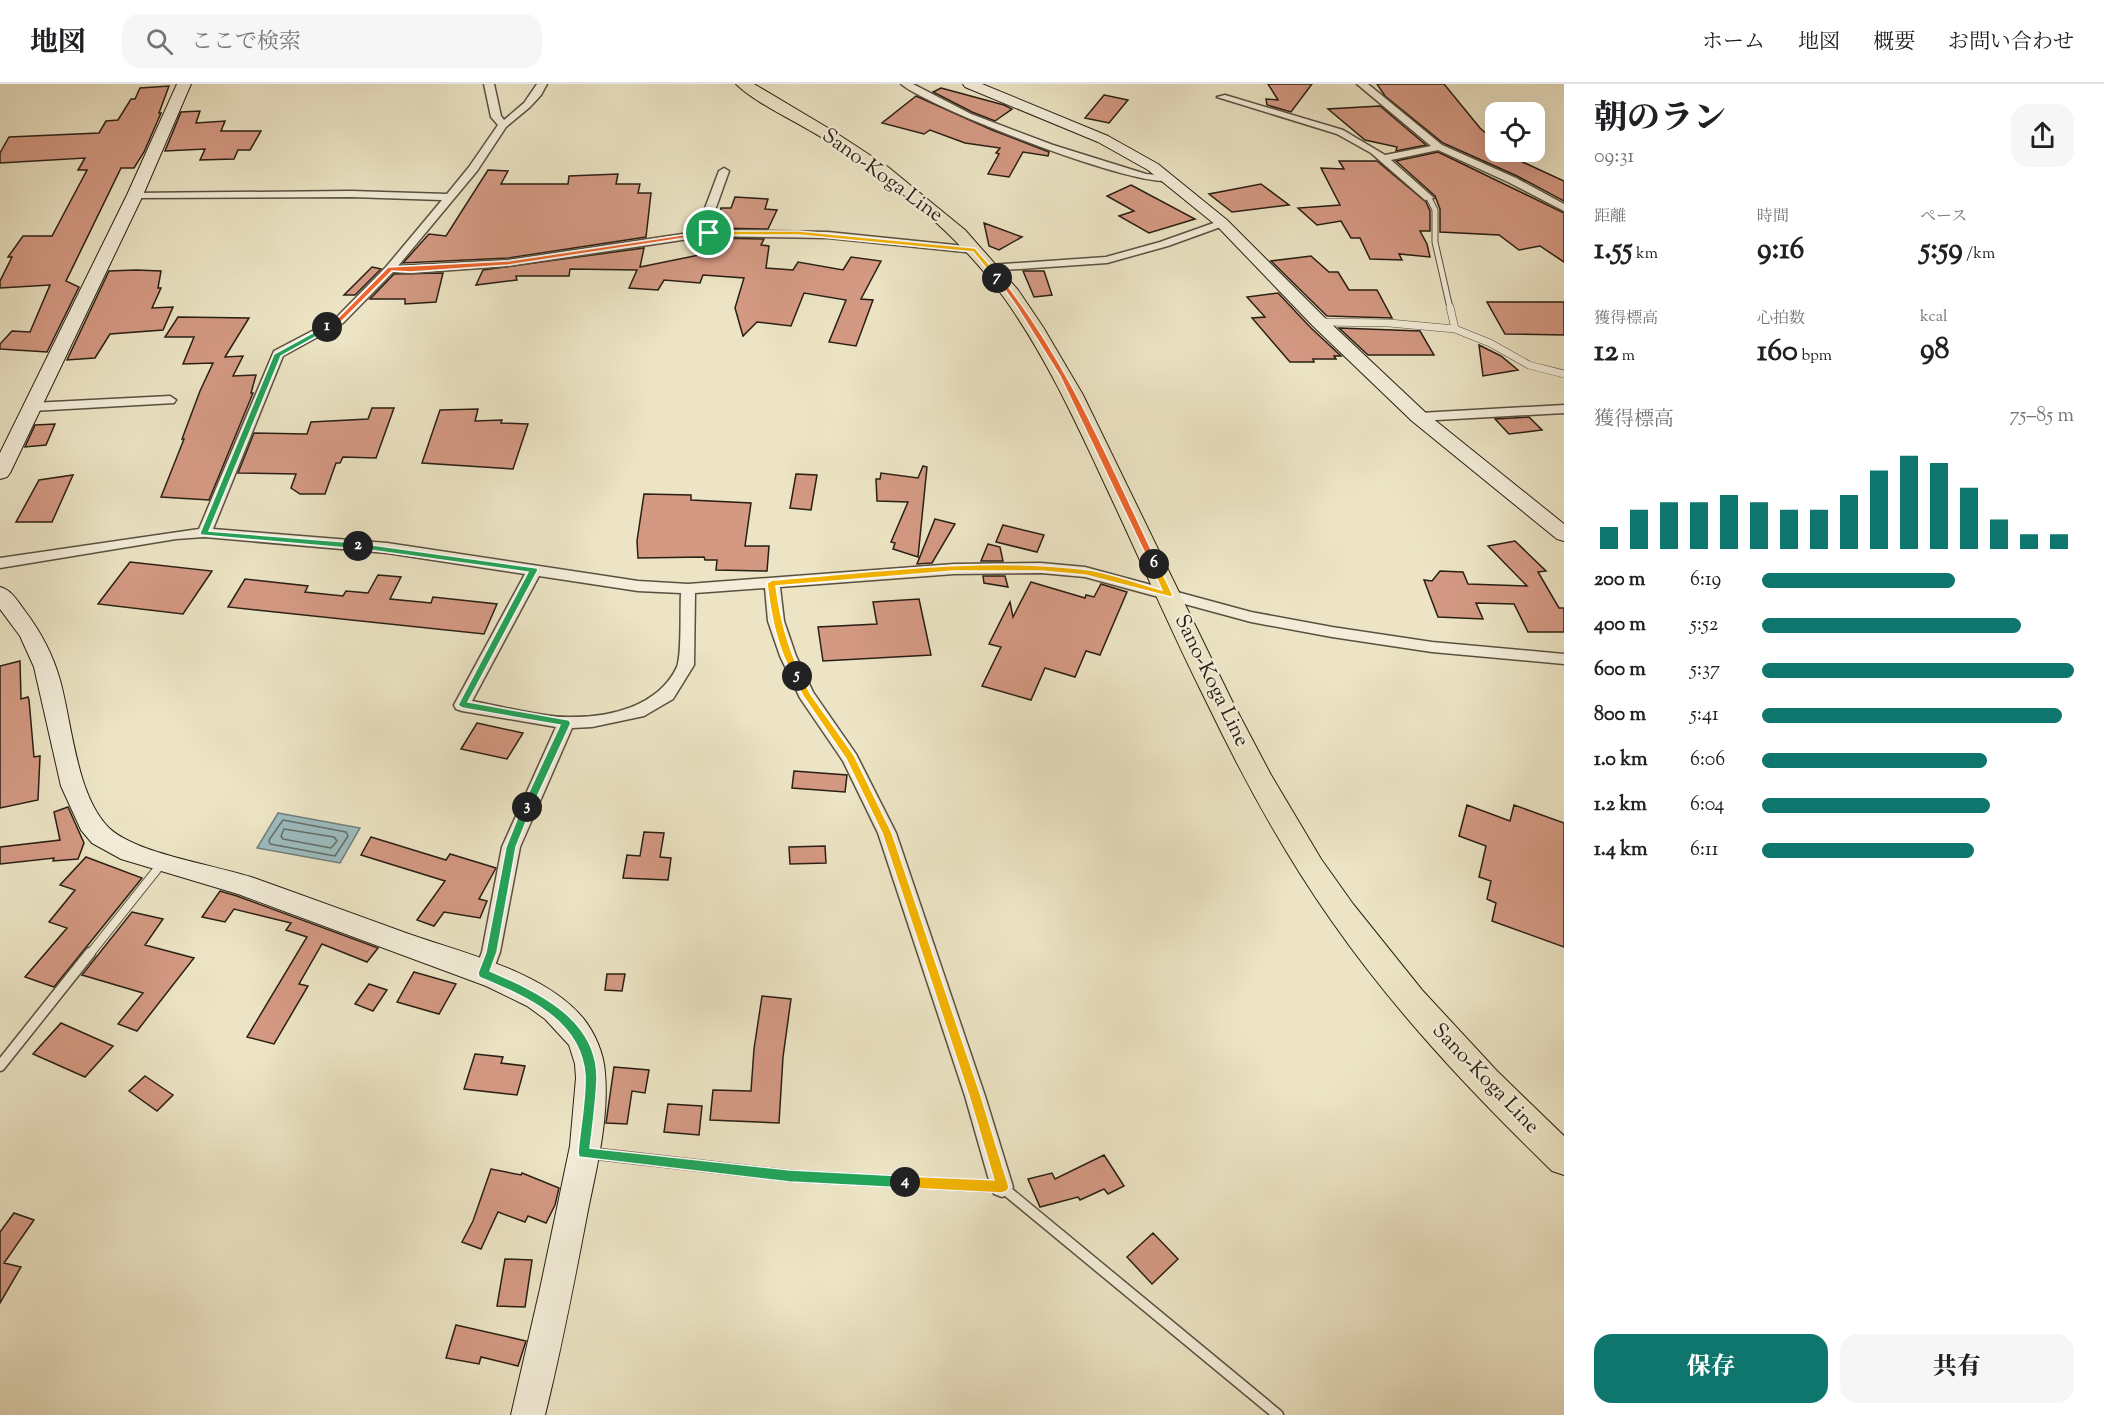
<!DOCTYPE html>
<html lang="ja">
<meta charset="utf-8">
<style>
:root{--surface:#fff;--page:#f6f6f6;--text:#202124;--muted:#757577;--line:#e0e0e0;--accent:#0f766e}
body{margin:0;font-family:"Sorts Mill Goudy","Noto Serif JP",serif;background:var(--page);color:var(--text);height:100vh;display:flex;flex-direction:column;font-size:22px;white-space:nowrap}
*{box-sizing:border-box;margin:0}
p{font-size:20px;color:var(--muted)}
.icon{flex:none;width:33px;height:33px;fill:none;stroke:currentColor;stroke-width:2;stroke-linecap:round;stroke-linejoin:round}
.map{position:relative;flex:1;overflow:hidden}
.drawer{display:flex;flex-direction:column;background:var(--surface);width:540px}
.drawer>*{flex:none}
.tools{position:absolute;left:1485px;top:18px;display:grid;gap:12px}
.tools a{display:grid;place-items:center;width:60px;height:60px;border-radius:12px;background:var(--surface);box-shadow:0 6px 24px #0002;font-size:30px}
.pin{position:absolute;display:grid;place-items:center;width:51px;height:51px;color:#fff;margin:-26px;border:3px solid #fff;border-radius:50%;box-shadow:0 2px 6px #0007}
.km{position:absolute;width:30px;height:30px;margin:-15px;border-radius:50%;background:#222;color:#fff;font-size:16px;line-height:30px;text-align:center}
.round{display:grid;place-items:center;flex:none;width:63px;height:63px;border-radius:18px;background:var(--page)}
.overview{display:flex;align-items:center;justify-content:space-between;height:102px;padding:0 30px}
h1{font-size:33px;font-weight:800;line-height:45px}
.metrics{display:grid;grid-template-columns:repeat(3,1fr);gap:9px;height:102px;padding:6px 30px}
.metrics div{display:grid;align-content:center}
.metrics b{font-size:30px;font-weight:800}
.metrics small{font-size:16px;font-weight:400}
.metrics p{font-size:16px}
.chart{height:168px;padding:12px 30px}
.chart p{display:flex;justify-content:space-between}
.chart svg{width:100%;height:108px;margin-top:6px;stroke:var(--accent);stroke-width:6}
.button{display:flex;gap:12px;margin-top:auto;padding:12px 30px}
.button a{flex:1;height:69px;border-radius:18px;background:var(--accent);color:#fff;font-size:24px;font-weight:800;line-height:69px;text-align:center}
.button a+a{background:var(--page);color:var(--text)}
ul{padding:0 30px;list-style:none;font-size:20px}
li{display:grid;grid-template-columns:96px 72px 1fr;align-items:center;height:45px}
li i{height:15px;border-radius:8px;background:var(--accent)}
header{display:flex;align-items:center;gap:36px;box-sizing:border-box;height:84px;padding:0 30px;background:var(--surface);border-bottom:2px solid var(--line)}
header strong{font-size:28px}
nav{display:flex;gap:33px;margin-inline-start:auto;font-size:21px}
.search{width:420px;height:54px;background:var(--page);display:flex;align-items:center;gap:15px;box-sizing:border-box;padding:0 21px;border-radius:18px;color:var(--muted);font-size:22px}
main{display:flex;flex:1;min-height:0}
.map>svg:first-child{display:block}
.water{fill:#9dbcbf;stroke:#6f7d7b;stroke-width:1.5}
.lines{fill:none;stroke-linecap:round;stroke-linejoin:round}
.shore{stroke:#636e6a;stroke-width:1.5}
.building{fill:#d49983;stroke:#291f14;stroke-width:1.5}
.lane-far3-casing{stroke:#5a5040;stroke-width:7}
.lane-far2-casing{stroke:#5a5040;stroke-width:8}
.lane-far1-casing{stroke:#5a5040;stroke-width:10}
.lane-casing{stroke:#5a5040;stroke-width:13}
.street-casing{stroke:#5a5040;stroke-width:3}
.secondary-casing{stroke:#291f14;stroke-width:2}
.primary-casing{stroke:#291f14;stroke-width:2}
.lane-far3{stroke:#f3edd9;stroke-width:5}
.lane-far2{stroke:#f3edd9;stroke-width:7}
.lane-far1{stroke:#f3edd9;stroke-width:8}
.lane{stroke:#f3edd9;stroke-width:10}
.street{fill:#f3edd9;fill-rule:evenodd}
.secondary{fill:#f3edd9;fill-rule:evenodd}
.primary{fill:#ece4c4;fill-rule:evenodd}
.split-1{fill:#f0652b;stroke:#fff;stroke-width:1.5}
.split-2{fill:#22a559;stroke:#fff;stroke-width:1.5}
.split-3{fill:#22a559;stroke:#fff;stroke-width:1.5}
.split-4{fill:#22a559;stroke:#fff;stroke-width:1.5}
.split-5{fill:#f5b400;stroke:#fff;stroke-width:1.5}
.split-6{fill:#f5b400;stroke:#fff;stroke-width:1.5}
.split-7{fill:#f0652b;stroke:#fff;stroke-width:1.5}
.split-8{fill:#f5b400;stroke:#fff;stroke-width:1.5}
.labels{text-anchor:middle;dominant-baseline:central;stroke-width:4.5;stroke-linejoin:round;paint-order:stroke}
.street-label{font-size:21px;fill:#291f14;stroke:#f3edd9}
</style>
<header>
<strong>地図</strong>
<div class="search"><svg class="icon" aria-label="search" viewBox="0 0 24 24"><circle cx="10" cy="10" r="6"/><path d="M15 15l6 6"/></svg>ここで検索</div>
<nav><a>ホーム</a><a>地図</a><a>概要</a><a>お問い合わせ</a></nav>
</header>
<main>
<div class="map">
<svg width="1564" height="1331" viewBox="0 0 1564 1331">
<rect width="100%" height="100%" fill="#ece4c4"/>
<filter id="stains"><feTurbulence type="fractalNoise" baseFrequency=".00333" numOctaves="4"/><feColorMatrix values="0 0 0 0 .2 0 0 0 0 .09 0 0 0 0 .02 0 0 0 .5 -.17"/></filter>
<radialGradient id="worn" r=".72"><stop offset=".6" stop-color="#630" stop-opacity="0"/><stop offset="1" stop-color="#630" stop-opacity=".3"/></radialGradient>
<path class="water" d="M278,729L360,744L340,779L257,764Z"/>
<g class="lines">
<path class="shore" d="M283,736L346,748L348,752L335,772L270,760L269,756Z
M284,745L334,753L337,757L331,764L283,755L281,752Z"/>
</g>
<path class="building" d="M1268,0H1312L1291,28L1267,21L1266,15L1278,16Z
M1377,0H1444L1480,44L1496,58V68H1506L1503,69L1564,97V117L1517,92L1443,59L1385,12Z
M169,2L159,29H161L144,68L134,84H121L66,197L79,203L47,268L0,265V260L12,247L30,248L50,201L0,204V197L12,173H8L23,152H52L87,86H78L85,74L0,79V69L9,53L99,49L106,37L118,36L131,15H135L140,4Z
M941,4L1004,21L1012,25L995,37L972,28L933,8Z
M1104,11L1128,16L1109,39L1085,34Z
M916,12L992,46L1049,68L1048,72L1023,68L1009,93L988,90L999,70L996,69L1000,64L965,59L930,46L924,50L882,39Z
M1380,22L1426,61L1396,67L1397,63L1365,56L1328,25Z
M200,27L196,39L225,37L221,47H261L250,66H238L234,75L200,76L205,65L165,67L181,28Z
M1438,68L1564,129V178L1540,162L1519,166L1499,151L1440,148V125L1435,112L1396,77Z
M1339,77H1377L1426,118L1430,127V147H1420L1427,160L1430,173L1399,170L1402,176L1370,175L1360,154H1351L1341,137L1317,141L1298,124L1340,121L1321,84L1344,85Z
M488,86L508,87L501,100H568L569,92L618,90L616,100H640L638,109H651L646,153L508,174L403,179L429,150L446,152Z
M1261,100L1289,121L1232,128L1209,110Z
M1131,101L1195,135L1149,149L1119,132L1134,127L1107,112Z
M735,113L768,115L765,125L777,126L768,145L716,144L721,124H731Z
M984,139L1022,153L999,166L989,162Z
M713,154L764,155L761,161L769,162L766,184L793,186L798,178L843,186L851,173L881,177L861,215L873,216L856,262L829,258L846,216L804,209L791,242L757,238L743,252L735,224L744,194L703,191L700,199L664,196L658,206L629,204L637,186L570,185L569,192H516L517,196L476,201L483,186L644,164L640,183L709,169Z
M1311,172L1329,188H1338L1349,206H1377L1392,234L1327,232L1271,177Z
M372,183L381,185L355,211H344Z
M136,186L161,187L158,204H161L152,224L173,223L163,246L110,250L95,274L67,276L109,187Z
M1023,187H1044L1052,211L1034,213Z
M443,189L436,218L405,220V215H370L394,190Z
M1278,209L1311,244L1341,272H1334L1336,275H1313L1314,278H1290L1252,234L1265,233L1247,213Z
M1487,218H1564V251L1505,250Z
M178,233L249,234L225,273L243,272L233,292L256,291L251,309H253L209,416L161,413L184,355H182L200,307L213,279L183,280L194,253H165Z
M1339,244L1420,247L1434,271H1368Z
M1479,261L1501,272L1518,286L1483,292Z
M372,324H394L376,374L343,373L340,379H336L325,410H300L291,404L296,390L238,389L254,349L307,350L311,338L368,335Z
M478,325L475,337L502,336L501,339L528,340L513,385L422,379L440,326Z
M1529,333L1542,346L1509,350L1495,335Z
M55,340L46,361L25,363L35,341Z
M923,382L927,383L918,473L893,465L895,459L891,458L908,418L877,417L876,395H880L881,389L918,394Z
M796,390L817,391L811,426L790,424Z
M73,391L52,438H16L39,396Z
M644,410L691,411V416L751,419L745,462H769L767,487L716,486L717,476H705L704,473L638,474L637,457Z
M935,435L955,440L932,479L917,480Z
M1003,441L1044,451L1037,468L996,458Z
M1515,457L1546,487L1538,488L1559,524H1564V548H1528L1514,520L1476,519L1483,535L1438,533L1424,496L1432,497L1440,487L1463,488L1468,500L1527,502L1488,462Z
M988,460L1000,463L1003,477H981Z
M130,478L212,487L183,530L98,520Z
M378,491L401,493L390,515L431,519L433,513L497,520L484,550L228,523L245,495L308,502L305,508L343,512L346,507L368,509Z
M983,492H1005L1008,503L984,499Z
M1031,498L1085,514L1086,511L1094,513L1101,500L1127,508L1100,571L1086,567L1075,593L1045,584L1031,616L982,602L1001,563L989,560L1010,518L1013,533Z
M919,515L931,571L823,577L818,543L877,540L873,518Z
M20,577L21,615L28,613L29,616L34,673L40,672L38,716L0,724V582Z
M477,639L523,649L507,675L461,665Z
M794,687L847,691L845,708L792,704Z
M1467,721L1510,737L1514,721L1564,739V863L1492,837L1496,819L1487,815L1491,797L1479,793L1486,762L1459,752Z
M68,723L84,759L78,775L53,777L54,774L0,780V763L60,756L54,728Z
M644,748L664,749L660,773L671,774L668,796L623,794L627,771L640,772Z
M371,753L446,776L450,770L496,784L479,815L487,817L480,834L444,828L434,842L417,836L445,797L361,771Z
M825,762L826,779L790,780L789,763Z
M86,773L142,794L54,903L25,893L67,844L49,838L75,806L60,801Z
M220,807L237,812L378,864L367,878L322,860L299,900L308,902L274,960L247,953L307,853L286,846L291,839L234,825L225,838L202,833Z
M132,828L163,835L145,861L194,874L137,947L118,940L143,909L82,891Z
M414,888L456,900L439,930L397,918Z
M607,890H625L622,907L605,906Z
M369,900L387,906L373,927L355,920Z
M762,912L791,915L783,973L779,1039L710,1036L713,1006L751,1007L754,965Z
M61,939L113,962L85,993L33,970Z
M475,970L503,973L501,979L525,982L517,1011L464,1005Z
M614,983L649,986L645,1009L632,1007L627,1040L606,1039Z
M145,992L173,1011L157,1027L129,1007Z
M668,1020L702,1022L699,1051L664,1048Z
M1104,1071L1124,1102L1108,1110L1104,1105L1080,1116L1078,1113L1040,1123L1028,1095L1052,1089L1055,1095Z
M491,1085L521,1091L522,1089L559,1104L555,1121L546,1139L528,1132L525,1138L498,1128L481,1165L462,1158L473,1137Z
M14,1129L34,1136L4,1179L21,1183L0,1219V1148Z
M1153,1149L1178,1175L1152,1200L1127,1173Z
M505,1175L532,1176L525,1223L497,1222Z
M456,1241L526,1257L518,1282L481,1273L479,1280L446,1274Z"/>
<g class="lines">
<defs>
<path id="lane-far3" d="M1429,114L1435,126V158L1450,224"/>
<path id="lane-far2" d="M1450,223L1455,245
M1320,238L1389,239L1455,245L1490,259L1529,281L1564,290"/>
<path id="lane-far1" d="M89,871L163,778"/>
<path id="lane" d="M0,982L90,869
M589,1069L790,1092L1002,1103L1278,1331"/>
<path id="street" d="M484,0H494L501,32L504,36L524,19L537,0H547L541,11L530,23L506,43L477,87L398,182L508,176L696,148L719,87L724,84L729,87L708,146L828,148L975,163L980,166L975,169L828,154L709,152L508,182L411,189L393,188L343,239L283,272L213,445L387,459L638,497L688,500L954,480L1041,479L1085,483L1251,528L1332,543L1432,558L1564,570V580L1432,568L1332,553L1251,538L1085,493L1041,489L954,490L780,503L784,537L796,572L813,608L856,670L896,749L985,1012L1013,1103L1010,1110L1002,1113L994,1110L991,1103L965,1012L878,749L843,677L800,614L780,572L768,537L765,504L695,509L694,581L673,615L644,632L592,643L572,644L520,763L500,868L490,895L483,897L476,895L474,889L482,868L502,763L556,643L462,627L456,625L454,621L525,490L387,469L204,453L176,455L0,484V474L199,445L274,267L335,235L386,183L442,116L351,113L135,114L131,113V109L351,107L447,110L469,83L498,41L491,33ZM539,492L638,507L681,509C680,525 682,571 677,583C658,623 609,634 567,633C539,633 501,622 472,617Z
M901,0H913L971,30L1053,61L1146,90L1168,92L1173,95C1152,111 927,23 901,0Z
M1357,0H1368L1442,61L1516,94L1564,120V127L1508,98L1438,66L1391,76L1434,114L1425,116L1371,69L1337,50L1217,13L1225,11L1343,46L1385,71L1431,62Z
M1222,136L1226,137V141L1168,162L1107,179L989,187L983,184L989,181L1106,173L1160,158Z
M170,312L176,316L174,319L32,327L26,323L32,319Z
M1564,321V329L1419,337L1413,333L1419,329Z"/>
<path id="secondary" d="M177,0H191L143,111L10,389L7,393L0,395V369L127,111Z
M963,0H982L1108,52L1158,80L1227,136L1325,234L1426,329L1564,440V457L1557,455L1412,337L1313,242L1217,142L1148,86L1098,58L965,3Z
M0,503C12,506 18,518 25,527C41,548 53,571 60,596C72,639 76,710 108,743C135,770 216,781 254,794C305,812 356,831 406,849C462,869 544,887 583,934C595,949 604,970 605,989C609,1034 597,1082 588,1126C575,1194 562,1263 545,1331H511L540,1205L570,1062L576,994L575,980L569,961L545,935L527,922L486,902L238,810L121,775L92,759L81,746L61,702L34,583L20,552L0,525Z"/>
<path id="primary" d="M736,0H754L833,47L888,83L965,146L1018,206L1043,243L1083,311L1233,619L1271,691L1321,775L1353,820L1422,906L1497,987L1564,1052V1091L1552,1087C1472,1009 1395,928 1331,836C1283,768 1243,694 1207,619C1170,545 1137,468 1101,392C1073,332 1044,270 1005,215C958,149 892,98 824,55C799,39 755,19 736,0Z"/>
</defs>
<use href="#lane-far3" class="lane-far3-casing"/>
<use href="#lane-far2" class="lane-far2-casing"/>
<use href="#lane-far1" class="lane-far1-casing"/>
<use href="#lane" class="lane-casing"/>
<use href="#street" class="street-casing"/>
<use href="#secondary" class="secondary-casing"/>
<use href="#primary" class="primary-casing"/>
<use href="#lane-far3" class="lane-far3"/>
<use href="#lane-far2" class="lane-far2"/>
<use href="#lane-far1" class="lane-far1"/>
<use href="#lane" class="lane"/>
<use href="#street" class="street"/>
<use href="#secondary" class="secondary"/>
<use href="#primary" class="primary"/>
</g>
<path class="split-1" d="M709,147L711,150L508,181L411,188L392,187L341,238L330,245L324,243L336,236L388,183L508,177Z"/>
<path class="split-2" d="M327,241L330,245L281,272L209,447L358,459L362,462L358,465L201,451L200,449L274,270Z"/>
<path class="split-3" d="M358,459L537,484L538,486L468,618L569,636L571,639L531,726L527,727L522,723L560,641L462,624L458,621L528,488L355,464V460Z"/>
<path class="split-4" d="M527,719L532,723L516,763L497,868L490,887C536,907 598,934 597,995C596,1018 593,1041 590,1064L790,1086L905,1092L910,1093L911,1098L910,1102L905,1104L790,1098L579,1073L578,1069C580,1044 586,1016 585,991C581,935 524,912 479,893L478,889L486,868L506,763L522,723Z"/>
<path class="split-5" d="M797,589L801,590L810,609L854,671L892,749L981,1012L1009,1103L1007,1107L1002,1109L905,1104L901,1102L899,1098L901,1093L905,1092L994,1096L969,1012L882,749L846,675L803,612L793,592Z"/>
<path class="split-6" d="M1151,478L1158,480L1173,511L1171,513L1085,491L1041,487H954L776,502C780,534 787,562 802,592L797,595L794,594C777,564 771,533 767,499L772,496C874,488 980,473 1082,485C1109,488 1136,499 1162,506L1150,480Z"/>
<path class="split-7" d="M995,192H1000C1069,278 1111,382 1158,480L1157,482L1150,480L1060,292L1017,223Z"/>
<path class="split-8" d="M707,147H799L975,164L1001,194L995,195L973,168L799,151H709Z"/>
<g class="labels">
<g class="street-label">
<text transform="translate(882 92) rotate(36)">Sano-Koga Line</text>
<text transform="translate(1211 597) rotate(64)">Sano-Koga Line</text>
<text transform="translate(1485 995) rotate(46)">Sano-Koga Line</text>
</g>
</g>
<rect width="100%" height="100%" filter="url(#stains)"/>
<rect width="100%" height="100%" fill="url(#worn)"/>
</svg>
<div class="tools">
<a><svg class="icon" aria-label="locate" viewBox="0 0 24 24"><circle cx="12" cy="12" r="6"/><path d="M12 2v4M12 18v4M2 12h4M18 12h4"/></svg></a>
</div>
<div class="pin" style="left:709px;top:149px;background:#1e9e55"><svg class="icon" aria-label="arrive" viewBox="0 0 24 24"><path d="M6 21V4h12l-3 4 3 4H6"/></svg></div>
<b class="km" style="left:327px;top:243px">1</b>
<b class="km" style="left:358px;top:462px">2</b>
<b class="km" style="left:527px;top:723px">3</b>
<b class="km" style="left:905px;top:1098px">4</b>
<b class="km" style="left:797px;top:592px">5</b>
<b class="km" style="left:1154px;top:480px">6</b>
<b class="km" style="left:997px;top:194px">7</b>
</div>
<section class="drawer">
<div class="overview"><div><h1>朝のラン</h1><p>09:31</p></div><a class="round"><svg class="icon" aria-label="share" viewBox="0 0 24 24"><path d="M12 15V3M7 8l5-5 5 5M5 13v7h14v-7"/></svg></a></div>
<div class="metrics">
<div><p>距離</p><b>1.55<small> km</small></b></div>
<div><p>時間</p><b>9:16</b></div>
<div><p>ペース</p><b>5:59<small> /km</small></b></div>
</div>
<div class="metrics">
<div><p>獲得標高</p><b>12<small> m</small></b></div>
<div><p>心拍数</p><b>160<small> bpm</small></b></div>
<div><p>kcal</p><b>98</b></div>
</div>
<div class="chart"><p><span>獲得標高</span>75–85 m</p>
<svg viewBox="0 0 160 44" preserveAspectRatio="none"><path d="M5 44V35M15 44V28M25 44V25M35 44V25M45 44V22M55 44V25M65 44V28M75 44V28M85 44V22M95 44V12M105 44V6M115 44V9M125 44V19M135 44V32M145 44V38M155 44V38"/></svg>
</div>
<ul>
<li><b>200 m</b>6:19<i style="width:62%"></i></li>
<li><b>400 m</b>5:52<i style="width:83%"></i></li>
<li><b>600 m</b>5:37<i style="width:100%"></i></li>
<li><b>800 m</b>5:41<i style="width:96%"></i></li>
<li><b>1.0 km</b>6:06<i style="width:72%"></i></li>
<li><b>1.2 km</b>6:04<i style="width:73%"></i></li>
<li><b>1.4 km</b>6:11<i style="width:68%"></i></li>
</ul>
<div class="button"><a>保存</a><a>共有</a></div>
</section>
</main>
